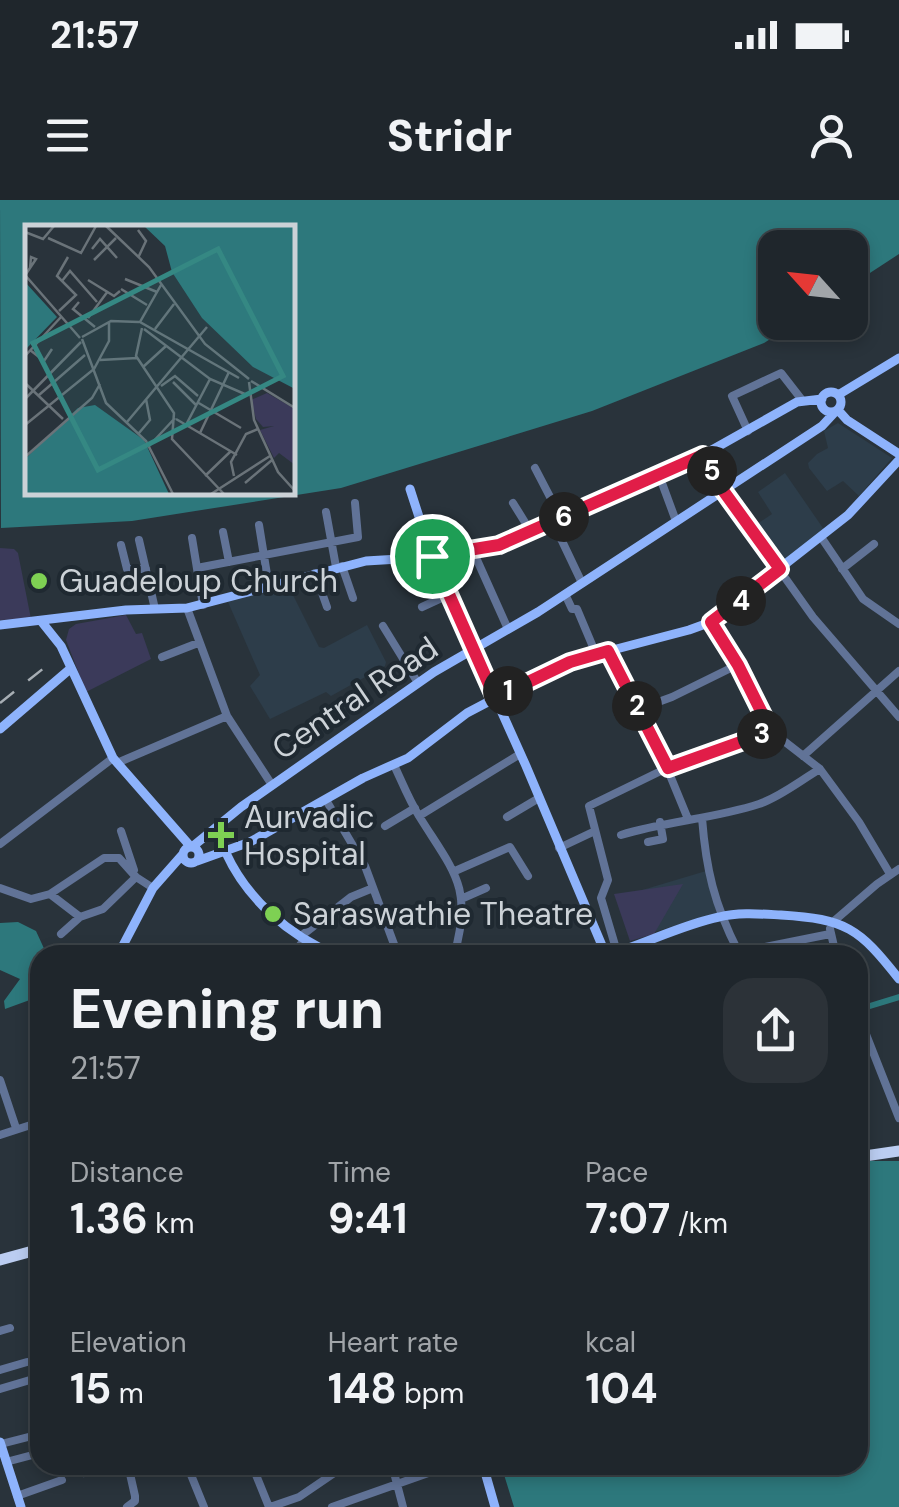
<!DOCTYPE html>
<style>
:root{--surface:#1f262c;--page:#2c3238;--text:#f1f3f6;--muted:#a1a5a9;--line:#3c4348}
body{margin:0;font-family:"DM Sans",sans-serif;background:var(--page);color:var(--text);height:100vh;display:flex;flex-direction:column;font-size:38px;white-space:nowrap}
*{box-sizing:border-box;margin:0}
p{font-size:32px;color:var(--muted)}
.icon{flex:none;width:55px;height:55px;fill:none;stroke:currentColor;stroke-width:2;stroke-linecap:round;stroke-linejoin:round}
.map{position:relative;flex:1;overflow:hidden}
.sheet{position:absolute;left:30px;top:745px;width:838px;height:530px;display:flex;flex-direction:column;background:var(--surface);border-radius:30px;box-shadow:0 5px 15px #0003,0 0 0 2px var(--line)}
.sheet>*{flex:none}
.needle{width:65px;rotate:297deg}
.fabs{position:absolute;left:758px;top:30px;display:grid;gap:20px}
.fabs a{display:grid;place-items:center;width:110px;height:110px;border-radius:20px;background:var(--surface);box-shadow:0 5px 15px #0003,0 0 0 2px var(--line);font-size:50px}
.pin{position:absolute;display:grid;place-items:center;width:85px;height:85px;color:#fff;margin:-42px;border:5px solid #fff;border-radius:50%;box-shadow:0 2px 10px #0007}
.km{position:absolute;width:50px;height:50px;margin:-25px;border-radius:50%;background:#222;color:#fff;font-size:28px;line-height:50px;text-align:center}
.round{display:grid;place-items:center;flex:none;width:105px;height:105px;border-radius:30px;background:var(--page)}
.overview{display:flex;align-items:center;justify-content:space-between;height:170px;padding:0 40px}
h1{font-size:55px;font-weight:700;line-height:75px}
.stats{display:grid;grid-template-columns:repeat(3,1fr);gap:15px;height:170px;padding:10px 40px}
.stats div{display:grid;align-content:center}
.stats b{font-size:42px;font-weight:700}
.stats small{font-size:28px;font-weight:400}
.stats p{font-size:28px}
.status{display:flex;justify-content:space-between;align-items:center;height:70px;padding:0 50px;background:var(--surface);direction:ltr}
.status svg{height:28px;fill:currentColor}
header{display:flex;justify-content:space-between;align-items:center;height:130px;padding:0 40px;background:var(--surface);font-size:45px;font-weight:700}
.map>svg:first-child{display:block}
.built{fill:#2d3d4a}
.green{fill:#3b3a5a}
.water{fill:#2d787c;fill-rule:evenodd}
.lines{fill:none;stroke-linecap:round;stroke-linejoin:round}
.canal{stroke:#2d787c;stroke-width:6}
.minor{stroke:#617397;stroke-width:8}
.major{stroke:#8eb3fc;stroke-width:9}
.highway{stroke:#bbcdf1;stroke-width:11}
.rail{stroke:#a7aeb4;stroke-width:2.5;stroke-dasharray:18 18;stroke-linecap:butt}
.route-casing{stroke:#fff;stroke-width:20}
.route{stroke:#e11d48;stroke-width:12}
.poi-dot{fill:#7ed053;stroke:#1f2931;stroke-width:4}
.labels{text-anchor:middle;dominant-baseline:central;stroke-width:8;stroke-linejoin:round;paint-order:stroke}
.poi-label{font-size:32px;fill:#ccd2d7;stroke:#1f2931;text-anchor:start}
.street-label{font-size:32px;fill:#ccd2d7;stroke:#1f2931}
.inset-road{fill:none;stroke:#6a7379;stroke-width:2.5}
.view{fill:#358883;fill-opacity:0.15;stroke:#358883;stroke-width:5}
.inset-edge{fill:none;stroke:#ccd2d7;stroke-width:5}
</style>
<div class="status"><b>21:57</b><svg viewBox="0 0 49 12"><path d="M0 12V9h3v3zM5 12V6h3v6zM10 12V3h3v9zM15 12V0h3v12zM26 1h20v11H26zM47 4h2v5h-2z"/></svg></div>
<header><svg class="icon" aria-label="menu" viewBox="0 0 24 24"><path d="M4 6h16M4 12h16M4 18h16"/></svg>Stridr<svg class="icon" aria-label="person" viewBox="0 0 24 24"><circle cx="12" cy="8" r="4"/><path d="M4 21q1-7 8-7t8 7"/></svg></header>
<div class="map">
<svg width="899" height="1307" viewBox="0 0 899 1307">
<rect width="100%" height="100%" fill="#29333b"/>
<path class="built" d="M838,223L892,258L859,296L843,281L827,291L809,268L808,263L817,254L828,248L824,231Z
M785,273L825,331L780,363L754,326L772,314L758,292Z
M288,385L319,447L324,448L367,425L386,462L385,466L331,496L326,492L270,519L250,486L260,475L228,402Z
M706,671L717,713L631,739L619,697Z"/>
<path class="green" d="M0,348L14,349L18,353L31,419L0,420Z
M126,415L136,434L142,433L151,459L86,492L66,440L69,429L76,424Z
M683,684L654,734L630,741L614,694Z"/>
<path class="water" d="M0,0H899V54L850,86V48H775V122L796,123L764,143L592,211L341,288L132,321L1,328ZM28,28H292V292H28Z
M18,722L36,731L47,755H40L38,797L5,809L4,801L20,779L0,770V723Z
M865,961H899V1307H514L501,1265H858V964Z"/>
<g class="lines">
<path class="canal" d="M860,809L899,797"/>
<path class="minor" d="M748,231L732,196L781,173L802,200
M703,255L741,316L813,417L899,517
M535,268L561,318
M659,275L676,321
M513,303L531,332
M326,312L336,367
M553,322L582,383
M259,325L269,387
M223,332L229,362
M821,337L863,399L899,424
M192,338L203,405
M139,340L155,409
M121,345L127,369H146
M473,351L508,429
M342,366L353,398
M197,368L358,337L355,303
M842,369L874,344
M315,373L327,407
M565,394L572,409H577L596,454
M422,407L448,395
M187,408L227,516L272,585
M711,422L737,465L771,531L820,569L859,622L890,674
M383,426L418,483
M608,451L667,568L688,619
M162,457L198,443
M639,509L672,497L737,465
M618,514L635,504
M803,556L899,471
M117,563L227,516
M394,565C402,582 409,600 419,616C453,671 474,687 454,755
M326,600L365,666L398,755
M419,616L520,554
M507,617L539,598
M702,618C706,669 714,704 738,751
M385,626L415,608
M121,631L134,670
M621,635C666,621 713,619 759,604C780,597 801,580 820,569
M648,642L663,639L660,622
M0,644L113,558
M559,648L595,631
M455,671L510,647L528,676
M0,688L31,699L50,694L80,717
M50,694L104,658H119L136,677
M461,699L486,688
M834,721L877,684L899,669
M830,729L836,755
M61,734L80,717L103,709L136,677L153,688
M301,736L351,697L373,688
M617,752L601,698L608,680L589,606L667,568L771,531
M292,755L305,739
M725,755L830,734
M858,814L899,918
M0,880L16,928
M0,935L40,922
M0,1131L10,1128
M0,1170L27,1162
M0,1189L40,1177
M1,1244L40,1234
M6,1262L40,1253
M187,1265L204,1307
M252,1265L269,1307
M392,1265L403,1307
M84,1273L101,1265
M17,1296L62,1280
M127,1307L135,1301V1296L128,1265
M270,1307L299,1297L346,1265
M332,1307L451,1265"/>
<path class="major" d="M821 202a10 10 0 1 1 20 0a10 10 0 1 1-20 0Z
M838,195L899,158
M838,210L847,220L899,254
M410,289L432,357L526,566L606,755
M41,421L61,446L113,558L191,647
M0,425L126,410L187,408L366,361L432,357L499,345L703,255L797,202L822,199
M0,529L70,469
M183 655a8 8 0 1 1 16 0a8 8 0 1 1-16 0Z
M192,647L241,607L434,472L538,412L822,226L835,212
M226,653C247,699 289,736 336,755
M197,661L250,642L363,578L408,558L467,513L524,483L582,458L689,430L711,422L848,315L899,260
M118,755L153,688L183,654
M608,755C645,744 681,725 719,717C739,712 761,714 781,715C846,719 859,728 899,779
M0,1242L21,1307
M483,1265L495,1307"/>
<path class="highway" d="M858,957L899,951
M0,1060L40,1049"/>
<path class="rail" d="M0,503L54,460"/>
</g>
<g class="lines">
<defs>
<path id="route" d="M703,255L722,289L780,369L711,422L738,465L771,531L668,568L608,451L570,462L495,498L432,356L499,345Z"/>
</defs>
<use href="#route" class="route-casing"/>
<use href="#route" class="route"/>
</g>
<g class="poi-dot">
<circle cx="39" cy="381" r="10"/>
<path d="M216 620h10v10h10v10h-10v10h-10v-10h-10v-10h10z"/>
<circle cx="273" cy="714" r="10"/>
</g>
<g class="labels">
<g class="poi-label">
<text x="59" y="381">Guadeloup Church</text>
<text x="244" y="617">Aurvadic<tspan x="244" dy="37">Hospital</tspan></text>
<text x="293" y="714">Saraswathie Theatre</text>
</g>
<g class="street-label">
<text transform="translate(355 498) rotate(-34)">Central Road</text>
</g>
</g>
<g transform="translate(25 25)">
<rect width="270" height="270" fill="#29333b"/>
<path d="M242,168L270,184V240L254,228L249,233L235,205L249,201L238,202L231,194L226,175Z" fill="#3b3a5a"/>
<path d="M119,1H270V164L228,142L177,93L147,47L140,21ZM0,57L32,92L0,125ZM70,180L119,215L144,269H0V234L53,183Z" fill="#2d787c"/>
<path class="inset-road" d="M81,1L124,42L180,119L224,154M0,7L18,14L29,1M23,13L56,28L71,1M67,24L75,14L92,33M113,33L121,16L113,5M69,35L91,13M1,49L11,34L6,32L5,43M0,50L55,113M100,54L132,67M63,55L89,71L95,66M37,56L45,46L72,77M136,60L115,97L214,153M96,64L122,80M54,77L48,84L70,102M34,86L51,70L32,51L43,32M63,93L83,66M117,103L111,131L149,188L147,214L199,269M119,104L185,154L222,170M130,104L149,79M57,112L86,96L114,97M57,114L81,178L121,216L148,269M5,125L19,136L27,124M0,131L36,92M75,135L112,133M118,142L141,121M226,156L270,183M148,157L172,181M224,157L229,195L253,247L270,266M0,158L38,194M136,161L150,151L173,171M14,170L60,130M0,174L56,117M172,177L216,203M151,194L212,230M102,197L182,102M162,198L185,154M0,200L69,144L84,116V97M114,208L125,195L121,174M175,208L204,147M124,221L150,193M0,232L67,173L75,159M180,251L206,226M209,251L206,237L221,209L233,204M220,258L247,235M186,269L245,231"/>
<path class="view" d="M193,24L258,151L73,245L8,118Z"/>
<rect width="270" height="270" class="inset-edge"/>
</g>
</svg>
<div class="fabs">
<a><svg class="needle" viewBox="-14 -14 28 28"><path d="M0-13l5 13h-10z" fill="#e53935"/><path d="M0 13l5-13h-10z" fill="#a1a5a9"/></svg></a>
</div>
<div class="pin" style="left:432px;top:356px;background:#1e9e55"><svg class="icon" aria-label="arrive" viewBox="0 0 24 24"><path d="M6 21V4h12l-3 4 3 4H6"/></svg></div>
<b class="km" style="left:508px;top:491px">1</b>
<b class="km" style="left:637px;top:506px">2</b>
<b class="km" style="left:762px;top:534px">3</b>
<b class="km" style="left:741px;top:401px">4</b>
<b class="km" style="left:712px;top:271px">5</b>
<b class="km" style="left:564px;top:317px">6</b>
<section class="sheet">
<div class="overview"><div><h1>Evening run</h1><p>21:57</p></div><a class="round"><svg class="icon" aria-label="share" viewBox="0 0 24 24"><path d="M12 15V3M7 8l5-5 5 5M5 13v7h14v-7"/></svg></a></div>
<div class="stats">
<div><p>Distance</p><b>1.36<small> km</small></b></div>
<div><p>Time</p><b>9:41</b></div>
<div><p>Pace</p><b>7:07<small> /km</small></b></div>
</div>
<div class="stats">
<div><p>Elevation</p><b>15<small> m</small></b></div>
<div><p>Heart rate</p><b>148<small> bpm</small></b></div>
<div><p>kcal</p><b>104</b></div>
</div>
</section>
</div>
